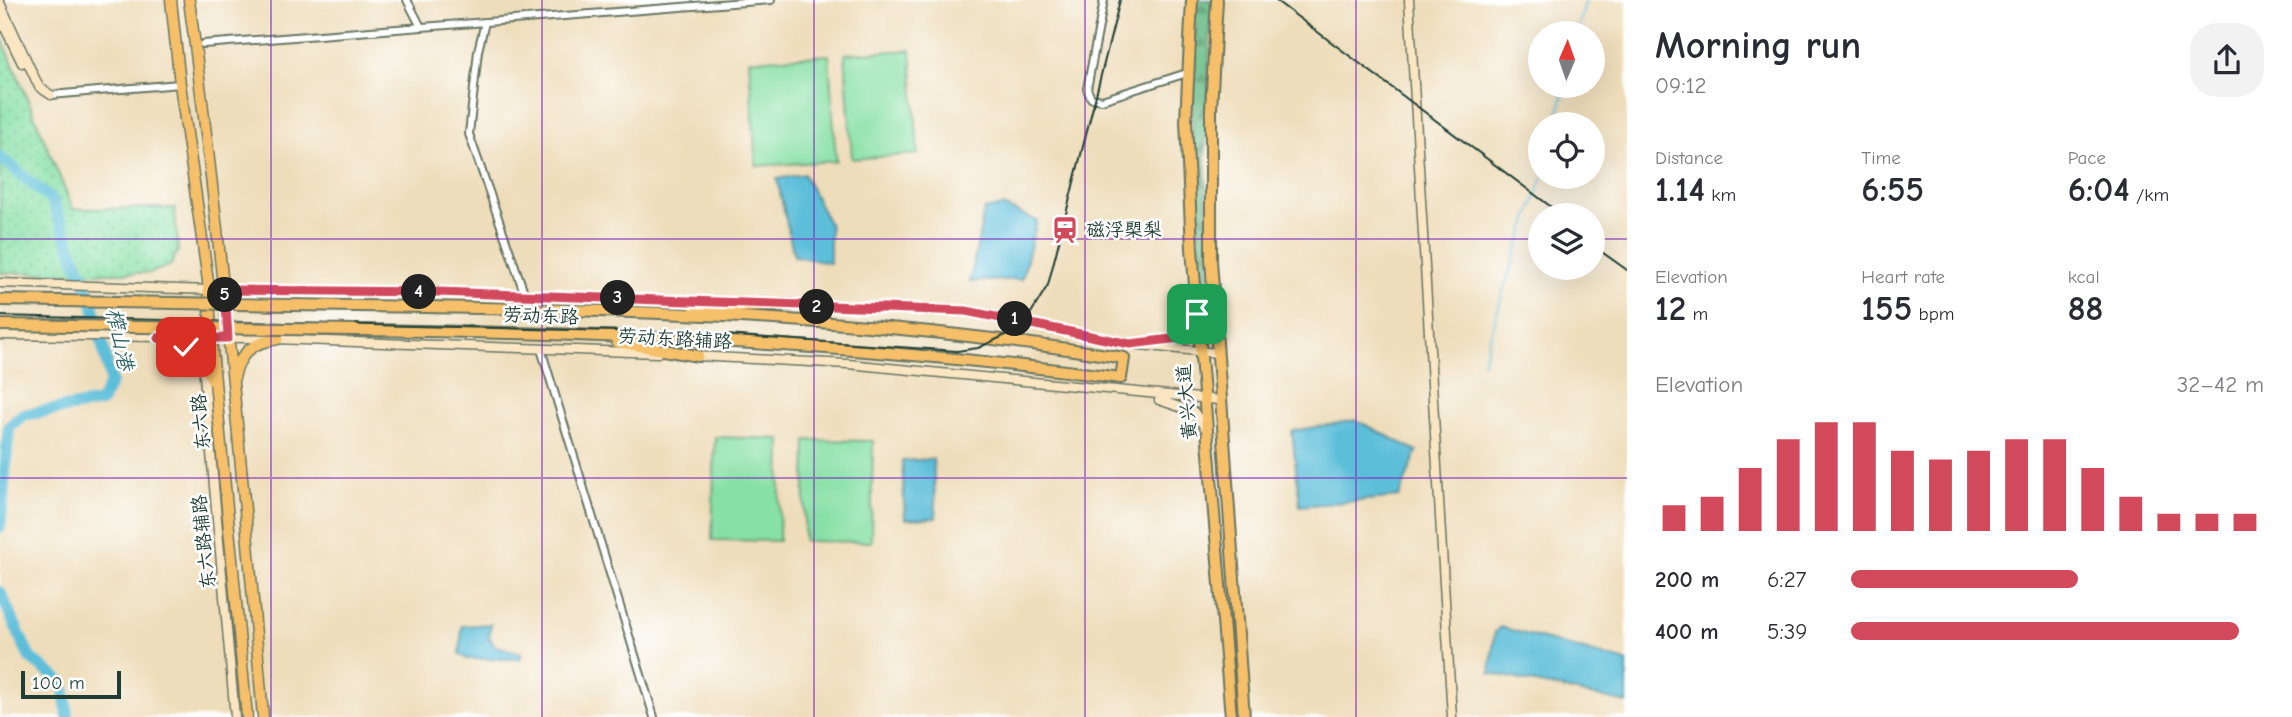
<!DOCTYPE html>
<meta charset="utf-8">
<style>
:root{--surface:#fff;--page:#f2f2f3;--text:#2b2b33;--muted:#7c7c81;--accent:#d1495b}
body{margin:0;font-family:"Comic Neue","LXGW WenKai TC",sans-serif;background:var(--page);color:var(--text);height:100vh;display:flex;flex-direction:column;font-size:26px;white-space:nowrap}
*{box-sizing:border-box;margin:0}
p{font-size:23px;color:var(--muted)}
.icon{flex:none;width:38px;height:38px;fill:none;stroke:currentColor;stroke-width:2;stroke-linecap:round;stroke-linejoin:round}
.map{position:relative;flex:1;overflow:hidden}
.panel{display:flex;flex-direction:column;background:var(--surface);width:665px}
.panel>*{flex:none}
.needle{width:46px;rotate:2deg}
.buttons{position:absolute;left:1528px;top:21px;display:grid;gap:14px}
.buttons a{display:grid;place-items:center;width:77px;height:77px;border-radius:50%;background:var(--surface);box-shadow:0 7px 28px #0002;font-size:35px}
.scale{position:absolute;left:21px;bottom:18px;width:100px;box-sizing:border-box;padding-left:7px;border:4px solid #1f3d34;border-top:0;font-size:19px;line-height:24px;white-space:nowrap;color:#1f3d34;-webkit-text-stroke:5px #fff;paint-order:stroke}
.pin{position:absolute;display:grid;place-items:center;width:60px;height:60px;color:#fff;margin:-30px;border-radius:14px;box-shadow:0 4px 10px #0006}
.km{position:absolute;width:35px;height:35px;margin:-18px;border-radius:50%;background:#222;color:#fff;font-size:19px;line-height:35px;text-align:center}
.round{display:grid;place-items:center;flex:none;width:74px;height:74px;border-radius:28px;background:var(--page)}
.headline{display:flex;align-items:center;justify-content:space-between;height:119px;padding:0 28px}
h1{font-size:38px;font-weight:800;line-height:52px}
.metrics{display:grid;grid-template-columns:repeat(3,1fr);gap:10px;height:119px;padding:7px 28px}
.metrics div{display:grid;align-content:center}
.metrics b{font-size:35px;font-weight:800}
.metrics small{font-size:19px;font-weight:400}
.metrics p{font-size:19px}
.chart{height:196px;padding:14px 28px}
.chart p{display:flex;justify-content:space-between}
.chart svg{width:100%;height:126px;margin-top:7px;stroke:var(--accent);stroke-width:6}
ul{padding:0 28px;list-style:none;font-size:23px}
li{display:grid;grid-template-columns:112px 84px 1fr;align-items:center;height:52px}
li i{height:18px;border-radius:9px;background:var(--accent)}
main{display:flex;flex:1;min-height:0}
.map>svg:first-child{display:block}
.green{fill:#87e0a5;stroke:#538e6c;stroke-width:2}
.forest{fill:url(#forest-firs);stroke:#467e5f;stroke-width:2}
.park{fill:url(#park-dots);stroke:#538e6c;stroke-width:2}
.water{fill:#5bbed9;stroke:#3d7e86;stroke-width:2}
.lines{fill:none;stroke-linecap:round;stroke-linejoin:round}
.stream{stroke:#5bbed9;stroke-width:2}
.river{stroke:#5bbed9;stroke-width:12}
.street-casing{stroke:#677563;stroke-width:10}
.secondary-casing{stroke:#677563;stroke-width:11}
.primary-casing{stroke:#677563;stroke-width:13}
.highway-casing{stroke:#677563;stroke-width:14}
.street{stroke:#fff;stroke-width:6}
.secondary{stroke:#fbe6c4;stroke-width:8}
.primary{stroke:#f6c06b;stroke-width:10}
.highway{stroke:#f6c06b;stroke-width:10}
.rail{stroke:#1f3d34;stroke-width:2}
.highway-bridge-casing{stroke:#677563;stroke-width:14;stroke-linecap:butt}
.highway-bridge{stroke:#f6c06b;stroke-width:10}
.route-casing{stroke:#fff;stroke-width:14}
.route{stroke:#d1495b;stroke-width:9}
.grid{fill:none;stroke:#7b2cbf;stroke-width:2;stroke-opacity:0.55}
.labels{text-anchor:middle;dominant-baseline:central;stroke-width:5;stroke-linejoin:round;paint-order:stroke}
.poi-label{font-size:19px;fill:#1f3d34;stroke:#fff;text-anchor:start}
.street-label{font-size:19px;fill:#1f3d34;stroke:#fff}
.water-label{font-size:21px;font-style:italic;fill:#316466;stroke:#fff}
</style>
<main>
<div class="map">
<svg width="1627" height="717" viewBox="0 0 1627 717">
<defs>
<pattern id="forest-firs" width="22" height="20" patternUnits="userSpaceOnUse" patternTransform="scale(1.75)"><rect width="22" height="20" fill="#6dbe8a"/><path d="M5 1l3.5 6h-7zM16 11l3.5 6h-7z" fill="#599c72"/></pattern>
<pattern id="park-dots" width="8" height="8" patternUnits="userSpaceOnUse" patternTransform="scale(1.75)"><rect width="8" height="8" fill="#87e0a5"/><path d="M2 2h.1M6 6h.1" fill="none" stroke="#74c18f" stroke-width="1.8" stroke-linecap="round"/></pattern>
</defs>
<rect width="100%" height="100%" fill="#fff"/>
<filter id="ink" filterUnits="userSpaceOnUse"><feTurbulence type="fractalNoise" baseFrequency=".0143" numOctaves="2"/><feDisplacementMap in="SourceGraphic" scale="14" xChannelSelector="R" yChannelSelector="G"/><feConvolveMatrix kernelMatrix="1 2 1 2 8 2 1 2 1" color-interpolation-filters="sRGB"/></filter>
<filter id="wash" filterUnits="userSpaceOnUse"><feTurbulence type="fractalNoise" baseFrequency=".00686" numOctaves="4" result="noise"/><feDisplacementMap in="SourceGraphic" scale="28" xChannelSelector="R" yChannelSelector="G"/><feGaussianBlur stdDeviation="1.57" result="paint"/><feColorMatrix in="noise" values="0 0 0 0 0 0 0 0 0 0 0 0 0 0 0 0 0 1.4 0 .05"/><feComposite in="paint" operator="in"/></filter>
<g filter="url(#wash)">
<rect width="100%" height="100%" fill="#eeddba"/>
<path class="green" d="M911,50L918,154L852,159L845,54Z
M829,55L836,161L756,166L749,60Z
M715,437L781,439L779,541L712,540Z
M806,440L873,441L871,542L804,541Z"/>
<path class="forest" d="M1197,0H1212L1205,156L1211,351L1207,352L1192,128Z"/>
<path class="park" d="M0,33L73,209L175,208L178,251L171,265L150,273H0Z"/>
<path class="water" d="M804,174L830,226V263L794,256L777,179Z
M1003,206L1037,221L1022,279L970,282L984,210Z
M1356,420L1417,451L1399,497L1300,506L1292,431Z
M933,459L936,518L905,519L902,461Z
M491,624L489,637L495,646L521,653L520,659H467L460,654L462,626Z
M1500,627L1627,662V703L1490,673L1495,632Z"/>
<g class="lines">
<path class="stream" d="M1577,33L1586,0
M1556,124L1565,86
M1483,362L1504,288L1543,177"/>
<path class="river" d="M0,157L52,200L93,303L111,382L101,402L22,415L9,427L0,527
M0,592L30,658L63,683L68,717"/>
</g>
</g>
<g filter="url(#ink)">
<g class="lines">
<defs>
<path id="street" d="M407,0L421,27
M1104,0L1087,89L1091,98L1102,100L1187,73
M485,22L478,51L469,134L525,295
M203,44L771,0
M51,95L180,84
M541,349L654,717"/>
<path id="secondary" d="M1409,0L1452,717
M0,3L39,87L51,95
M0,18L22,63
M0,283L241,291L438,292L735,303
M786,305L966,311L1130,344L1217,353
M0,335L247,338L658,353
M1151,344L1187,334L1196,317
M696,356L848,364L1220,400
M203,365L235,717
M1159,400L1194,412L1205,428"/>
<path id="primary" d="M171,0L180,84L208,281L212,350L247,717
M189,0C221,238 243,477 263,717
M158,338C185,344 201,357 213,381
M234,378C239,353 253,342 278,339"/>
<path id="highway" d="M1192,0L1186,121L1192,249L1231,717
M1217,0L1211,109V260L1244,717
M355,306C612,309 870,315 1124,358L1121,378C867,344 611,333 355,330
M695,309L791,305
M617,342L698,356"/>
</defs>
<use href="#street" class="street-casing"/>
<use href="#secondary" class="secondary-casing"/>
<use href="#primary" class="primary-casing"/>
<use href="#highway" class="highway-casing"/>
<use href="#street" class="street"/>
<use href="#secondary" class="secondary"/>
<use href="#primary" class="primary"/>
<use href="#highway" class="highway"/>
<path class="rail" d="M1275,0L1562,215
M1592,245L1627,270
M0,316L698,333L957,351L978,348L1010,333L1031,313L1048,285L1120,0"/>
<defs>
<path id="highway-bridge" d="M0,300L355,306
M0,325L355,330"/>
</defs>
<use href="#highway-bridge" class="highway-bridge-casing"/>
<use href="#highway-bridge" class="highway-bridge"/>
</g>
</g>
<g class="lines" filter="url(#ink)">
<defs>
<path id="route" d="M186,347L158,338H228L225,290L438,292L966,311L1130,344L1180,338L1192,328L1197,314"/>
</defs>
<use href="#route" class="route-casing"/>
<use href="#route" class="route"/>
</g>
<path class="grid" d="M271,0V717M542,0V717M814,0V717M1085,0V717M1356,0V717M0,239H1540M1592,239H1627M0,478H1627"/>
<defs>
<symbol id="station-bare" viewBox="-9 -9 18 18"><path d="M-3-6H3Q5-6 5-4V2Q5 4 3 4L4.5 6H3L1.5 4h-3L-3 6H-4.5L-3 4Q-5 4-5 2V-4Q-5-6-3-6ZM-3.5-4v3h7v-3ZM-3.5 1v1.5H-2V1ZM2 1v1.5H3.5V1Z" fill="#d1495b" stroke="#fff" stroke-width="2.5" paint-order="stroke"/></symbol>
</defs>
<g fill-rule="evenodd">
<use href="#station-bare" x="1046" y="211" width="38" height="38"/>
</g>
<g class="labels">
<g class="poi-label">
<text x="1086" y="230">磁浮㮾梨</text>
</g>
<g class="street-label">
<text transform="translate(541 316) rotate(2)">劳动东路</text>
<text transform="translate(675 339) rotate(3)">劳动东路辅路</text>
<text transform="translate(1187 402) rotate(-95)">黄兴大道</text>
<text transform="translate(201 422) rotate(-95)">东六路</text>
<text transform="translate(204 542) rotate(-96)">东六路辅路</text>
</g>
<g class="water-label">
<text transform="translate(120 339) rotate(78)">榨山港</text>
</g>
</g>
</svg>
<div class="buttons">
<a><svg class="needle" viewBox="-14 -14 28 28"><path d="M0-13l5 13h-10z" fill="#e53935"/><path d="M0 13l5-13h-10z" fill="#7c7c81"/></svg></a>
<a><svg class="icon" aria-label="locate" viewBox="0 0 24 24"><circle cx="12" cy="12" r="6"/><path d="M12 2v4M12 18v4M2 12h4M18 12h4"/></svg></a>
<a><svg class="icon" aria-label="layers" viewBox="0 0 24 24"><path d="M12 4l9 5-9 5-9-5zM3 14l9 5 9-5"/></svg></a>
</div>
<div class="scale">100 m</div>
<div class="pin" style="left:1197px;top:314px;background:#1e9e55"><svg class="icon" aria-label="arrive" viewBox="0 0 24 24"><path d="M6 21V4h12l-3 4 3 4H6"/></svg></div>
<div class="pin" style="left:186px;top:347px;background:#d93025"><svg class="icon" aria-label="check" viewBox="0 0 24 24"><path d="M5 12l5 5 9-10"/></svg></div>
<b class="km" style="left:1015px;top:319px">1</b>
<b class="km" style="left:817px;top:307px">2</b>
<b class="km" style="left:618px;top:298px">3</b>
<b class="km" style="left:419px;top:292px">4</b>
<b class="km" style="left:225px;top:295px">5</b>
</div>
<section class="panel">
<div class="headline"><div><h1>Morning run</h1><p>09:12</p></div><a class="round"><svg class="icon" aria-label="share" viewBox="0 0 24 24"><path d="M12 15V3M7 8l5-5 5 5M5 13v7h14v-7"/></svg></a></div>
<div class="metrics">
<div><p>Distance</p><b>1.14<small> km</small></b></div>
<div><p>Time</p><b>6:55</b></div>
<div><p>Pace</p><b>6:04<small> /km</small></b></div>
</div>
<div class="metrics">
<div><p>Elevation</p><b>12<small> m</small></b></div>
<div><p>Heart rate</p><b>155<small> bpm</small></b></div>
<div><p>kcal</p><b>88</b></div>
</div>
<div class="chart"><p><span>Elevation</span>32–42 m</p>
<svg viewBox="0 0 160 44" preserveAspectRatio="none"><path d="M5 44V35M15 44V32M25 44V22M35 44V12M45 44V6M55 44V6M65 44V16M75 44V19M85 44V16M95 44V12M105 44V12M115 44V22M125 44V32M135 44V38M145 44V38M155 44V38"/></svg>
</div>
<ul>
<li><b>200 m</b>6:27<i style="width:55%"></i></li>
<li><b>400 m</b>5:39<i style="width:94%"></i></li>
</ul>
</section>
</main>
